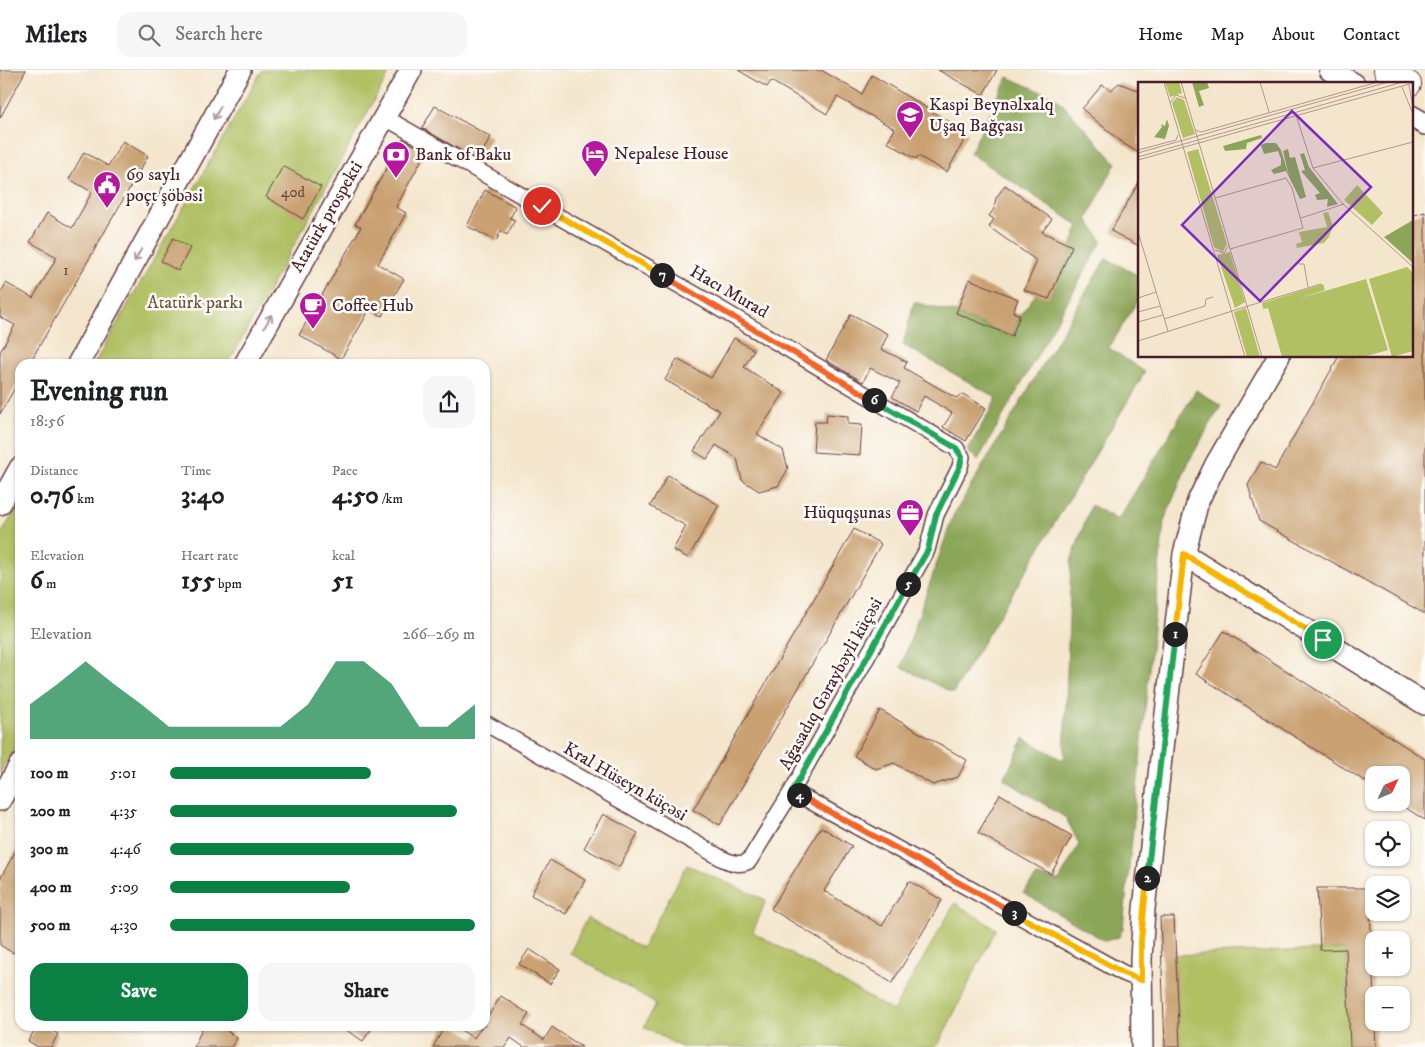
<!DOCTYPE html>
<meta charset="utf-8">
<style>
:root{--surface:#fff;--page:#f6f6f6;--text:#202124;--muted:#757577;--line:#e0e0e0;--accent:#0b8043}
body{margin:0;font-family:"IM FELL DW Pica",serif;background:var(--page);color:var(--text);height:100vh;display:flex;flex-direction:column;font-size:19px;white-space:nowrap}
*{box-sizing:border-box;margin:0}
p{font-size:16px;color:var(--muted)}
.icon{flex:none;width:28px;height:28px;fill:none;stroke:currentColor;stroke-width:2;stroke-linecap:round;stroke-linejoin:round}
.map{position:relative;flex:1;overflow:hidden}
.side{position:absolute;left:15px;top:289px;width:475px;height:672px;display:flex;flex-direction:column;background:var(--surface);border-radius:15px;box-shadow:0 1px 4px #0004}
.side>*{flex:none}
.needle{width:32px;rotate:46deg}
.tools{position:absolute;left:1365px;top:696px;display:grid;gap:10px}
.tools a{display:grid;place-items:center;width:45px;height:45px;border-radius:10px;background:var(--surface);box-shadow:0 1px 4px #0004;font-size:25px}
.pin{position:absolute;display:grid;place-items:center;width:42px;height:42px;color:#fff;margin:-21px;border:2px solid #fff;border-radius:50%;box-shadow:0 1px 5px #0007}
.km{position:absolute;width:25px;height:25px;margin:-12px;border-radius:50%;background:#222;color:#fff;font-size:14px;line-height:25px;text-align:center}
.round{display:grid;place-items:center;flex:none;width:52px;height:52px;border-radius:15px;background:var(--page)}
.head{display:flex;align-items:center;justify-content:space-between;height:85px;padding:0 15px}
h1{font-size:28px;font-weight:800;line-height:38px}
.figures{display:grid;grid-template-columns:repeat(3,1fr);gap:8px;height:85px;padding:5px 15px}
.figures div{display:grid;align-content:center}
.figures b{font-size:25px;font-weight:800}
.figures small{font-size:14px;font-weight:400}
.figures p{font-size:14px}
.chart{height:140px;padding:10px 15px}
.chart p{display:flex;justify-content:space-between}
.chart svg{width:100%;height:90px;margin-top:5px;fill:var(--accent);opacity:.7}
.action{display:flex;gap:10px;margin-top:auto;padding:10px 15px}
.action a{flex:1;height:58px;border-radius:15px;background:var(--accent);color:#fff;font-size:20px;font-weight:800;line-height:58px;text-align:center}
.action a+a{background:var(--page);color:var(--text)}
ul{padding:0 15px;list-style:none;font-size:16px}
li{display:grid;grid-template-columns:80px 60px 1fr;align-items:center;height:38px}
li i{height:12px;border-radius:6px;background:var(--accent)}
header{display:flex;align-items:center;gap:30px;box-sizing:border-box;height:70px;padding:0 25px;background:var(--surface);border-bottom:1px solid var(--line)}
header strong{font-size:24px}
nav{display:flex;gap:28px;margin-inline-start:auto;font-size:18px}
.search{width:350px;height:45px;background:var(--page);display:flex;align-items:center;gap:12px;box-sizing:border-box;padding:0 18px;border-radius:15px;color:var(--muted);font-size:19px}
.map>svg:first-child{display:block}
.green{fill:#b0c063;stroke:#7d7047}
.forest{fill:#8ca659;stroke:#6b6242}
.building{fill:#c9a172}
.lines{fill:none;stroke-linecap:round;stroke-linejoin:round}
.street-casing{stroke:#643d43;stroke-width:18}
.secondary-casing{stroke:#643d43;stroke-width:24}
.primary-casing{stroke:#643d43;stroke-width:26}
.street{stroke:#fff;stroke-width:15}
.secondary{stroke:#fff;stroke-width:21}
.primary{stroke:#fff;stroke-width:24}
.oneway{stroke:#ae9aa0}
.split-1-casing{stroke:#fff;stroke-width:10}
.split-2-casing{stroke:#fff;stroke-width:10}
.split-3-casing{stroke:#fff;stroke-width:10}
.split-4-casing{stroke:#fff;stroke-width:10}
.split-5-casing{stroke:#fff;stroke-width:10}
.split-6-casing{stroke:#fff;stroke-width:10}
.split-7-casing{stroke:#fff;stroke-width:10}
.split-8-casing{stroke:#fff;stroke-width:10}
.split-1{stroke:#f5b400;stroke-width:6}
.split-2{stroke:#22a559;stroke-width:6}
.split-3{stroke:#f5b400;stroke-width:6}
.split-4{stroke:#f0652b;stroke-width:6}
.split-5{stroke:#22a559;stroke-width:6}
.split-6{stroke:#22a559;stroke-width:6}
.split-7{stroke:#f0652b;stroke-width:6}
.split-8{stroke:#f5b400;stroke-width:6}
.labels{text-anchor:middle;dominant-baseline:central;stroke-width:5;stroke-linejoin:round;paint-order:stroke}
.number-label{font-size:15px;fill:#6a403d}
.poi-label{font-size:18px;fill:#4a1f2b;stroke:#fdfcf7;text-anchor:start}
.street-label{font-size:18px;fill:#4a1f2b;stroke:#fdfcf7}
.park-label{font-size:18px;fill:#6e573f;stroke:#fdfcf7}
.inset-road{fill:none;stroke:#b0968c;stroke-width:1}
.view{fill:#7b2cbf;fill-opacity:0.15;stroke:#7b2cbf;stroke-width:2.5}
.inset-edge{fill:none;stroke:#4a1f2b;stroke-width:2.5}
</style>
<header>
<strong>Milers</strong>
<div class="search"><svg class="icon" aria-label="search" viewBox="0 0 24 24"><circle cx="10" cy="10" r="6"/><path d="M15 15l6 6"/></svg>Search here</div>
<nav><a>Home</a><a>Map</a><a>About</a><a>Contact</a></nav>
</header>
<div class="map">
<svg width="1425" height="977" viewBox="0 0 1425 977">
<rect width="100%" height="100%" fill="#fdfcf7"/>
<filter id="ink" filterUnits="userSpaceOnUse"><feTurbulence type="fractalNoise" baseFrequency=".02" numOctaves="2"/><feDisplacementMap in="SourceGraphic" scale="10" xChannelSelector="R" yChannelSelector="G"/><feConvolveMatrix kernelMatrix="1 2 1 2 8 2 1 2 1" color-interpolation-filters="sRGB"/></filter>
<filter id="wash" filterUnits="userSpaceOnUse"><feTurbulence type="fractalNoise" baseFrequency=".0096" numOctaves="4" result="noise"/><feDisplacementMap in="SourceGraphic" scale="20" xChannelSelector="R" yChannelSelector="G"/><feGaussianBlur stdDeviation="1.12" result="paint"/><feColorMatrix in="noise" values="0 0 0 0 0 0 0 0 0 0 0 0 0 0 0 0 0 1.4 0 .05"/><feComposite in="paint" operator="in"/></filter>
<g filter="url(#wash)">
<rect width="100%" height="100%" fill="#f4e6cd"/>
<path class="green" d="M262,0H391L228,294H94Z
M20,432V667L0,703V466Z
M687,795L766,830L753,862L893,941L955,833L996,859L939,973L935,977H681L644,957L656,934L570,883L587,848L642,878Z
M1346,879L1350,977H1180L1175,885Z"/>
<path class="forest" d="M1008,7L1058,29L1116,93L1087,149L1102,171L978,390L967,381L997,328L903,275L914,232L956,243L1012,266L1020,245L1036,224L1049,229L1079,156L970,83Z
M1106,188L1139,206V228L1109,278L1145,302L953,623L901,597L953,446Z
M1196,320L1221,336L1189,391L1164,451L1123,858L1119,867L1105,871L1023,823L1037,806L1059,811L1079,774L1066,748L1004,709L1024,668L1064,691L1071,491L1091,435L1118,450Z"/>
<g id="blocks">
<path class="building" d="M0,0H26L0,48Z
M738,0H821L862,24L872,5L968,63L947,102L918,86L916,89L887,72L895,59L837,27L827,44L771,11L767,17Z
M938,0H997L983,25Z
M1119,13L1139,21V83L1124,74L1082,39L1102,15L1111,20Z
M435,36L491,67L478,90L422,58Z
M403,69L426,82L396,137L406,143L378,194L404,209L382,246L370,239L341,289L299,265L361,157L355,154Z
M123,71L148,86L29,294H20V309L0,344V282L15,255L0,247V224L6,213L33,228L57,187L30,172L47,143L72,158L92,122L69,109L84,82L108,96Z
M283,96L321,117L303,149L266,127Z
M1139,112V176L1111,161Z
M1005,115L1052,149L1042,162L1072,176L1049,229L1024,220L1037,191L989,157L994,149L989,146L994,139L996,128Z
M485,120L516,137L510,148L515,150L507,165L501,161L496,171L467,156Z
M1425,142V544L1259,451L1248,415L1261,392L1275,400L1339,286H1411V146Z
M173,168L190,178L178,201L161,191Z
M969,209L1018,229L1013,242L1020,245L1012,266L956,243Z
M851,244L888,264L881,279L907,292L904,298L956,328L963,324L986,338L966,371L943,357L952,343L924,326L916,341L892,327L900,313L870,298L863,312L826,290Z
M734,268L754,280L744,297L784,323L757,364L783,380L788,399L778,416L759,421L742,410L737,388L716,375L707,389L694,381L720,341L665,310L677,289L711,308Z
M827,344L848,346V354L862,355L860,385L813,382L815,352H826Z
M668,405L719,435L688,488L673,480L686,456L650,436Z
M854,459L881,474L720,755L693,740Z
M1224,561L1425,689V750L1401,735V705H1374V717L1196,604Z
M880,640L967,690L958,707L933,715L894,693L876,699L854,686Z
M1000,724L1072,766L1051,804L978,763Z
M603,744L638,763L619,797L584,778Z
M821,757L852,776L824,821L882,856L909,811L942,830L892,913L771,839Z
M20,773V871L13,883L0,875V809Z
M550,790L585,810L566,844L531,825Z
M1317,818H1369L1376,977H1350L1346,879L1320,880Z
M1160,847H1174L1180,977H1165Z
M529,879L560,899L550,914L519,894Z
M501,926L529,944L522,955L544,970L552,957L582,977H524L511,968L505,977H433L445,956H454L474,968L482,956H485V951Z
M37,956H45L58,964L51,977H38L28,971Z
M203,956H220L237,968L231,977H194Z
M340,956H373L363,971Z"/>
</g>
</g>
<g filter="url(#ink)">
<use href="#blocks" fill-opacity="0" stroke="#643d43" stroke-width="1"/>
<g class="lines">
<defs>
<path id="street" d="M384,47L705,230L956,378L962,387L960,397L936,445L927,480L792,721L749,791C740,796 732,793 723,789L485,653
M792,721L1123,903L1141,910"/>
<path id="secondary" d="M1330,0L1354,14
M1411,46L1425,54
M78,294L240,0
M245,294L411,0
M0,434L20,398
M1184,484L1425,634
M0,730L20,695
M1142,977L1141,889L1144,839L1184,484L1198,431L1216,394L1279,286"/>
<path id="primary" d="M1386,0L1409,14"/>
</defs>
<use href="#street" class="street-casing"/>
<use href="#secondary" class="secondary-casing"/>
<use href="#primary" class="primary-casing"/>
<use href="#street" class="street"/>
<use href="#secondary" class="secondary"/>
<use href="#primary" class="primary"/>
</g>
<defs><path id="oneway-shaft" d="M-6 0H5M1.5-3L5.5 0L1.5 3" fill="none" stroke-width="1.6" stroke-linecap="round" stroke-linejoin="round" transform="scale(1.25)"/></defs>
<g class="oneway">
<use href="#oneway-shaft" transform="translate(217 43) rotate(119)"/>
<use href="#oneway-shaft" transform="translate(138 185) rotate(119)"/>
<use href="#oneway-shaft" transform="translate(268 251) rotate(-61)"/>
</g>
</g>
<g class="lines" filter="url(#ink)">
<defs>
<path id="split-1" d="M1175,564L1184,484L1323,570"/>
<path id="split-2" d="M1147,808L1175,564"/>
<path id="split-3" d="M1014,843L1123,903L1141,910V871L1147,808"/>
<path id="split-4" d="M799,725L1014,843"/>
<path id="split-5" d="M799,725L792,722L908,514"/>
<path id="split-6" d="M874,330L956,378L962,387L960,396L936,445L928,480L908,514"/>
<path id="split-7" d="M662,205L874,330"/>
<path id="split-8" d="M542,136L662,205"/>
</defs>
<use href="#split-1" class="split-1-casing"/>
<use href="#split-2" class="split-2-casing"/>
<use href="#split-3" class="split-3-casing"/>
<use href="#split-4" class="split-4-casing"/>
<use href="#split-5" class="split-5-casing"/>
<use href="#split-6" class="split-6-casing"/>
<use href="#split-7" class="split-7-casing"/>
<use href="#split-8" class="split-8-casing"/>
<use href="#split-1" class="split-1"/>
<use href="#split-2" class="split-2"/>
<use href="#split-3" class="split-3"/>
<use href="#split-4" class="split-4"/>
<use href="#split-5" class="split-5"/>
<use href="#split-6" class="split-6"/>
<use href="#split-7" class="split-7"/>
<use href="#split-8" class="split-8"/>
</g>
<defs>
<symbol id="school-pin" viewBox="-11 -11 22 30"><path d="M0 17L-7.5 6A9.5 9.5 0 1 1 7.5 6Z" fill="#b5179e" stroke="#fdfcf7"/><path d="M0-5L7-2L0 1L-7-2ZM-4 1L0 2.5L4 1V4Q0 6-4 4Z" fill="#fff"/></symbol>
<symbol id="hotel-pin" viewBox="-11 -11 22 30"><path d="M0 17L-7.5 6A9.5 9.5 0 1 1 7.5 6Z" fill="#b5179e" stroke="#fdfcf7"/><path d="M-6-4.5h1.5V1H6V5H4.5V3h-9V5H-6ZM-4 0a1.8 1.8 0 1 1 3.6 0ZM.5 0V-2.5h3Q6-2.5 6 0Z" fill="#fff"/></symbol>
<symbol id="bank-pin" viewBox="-11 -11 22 30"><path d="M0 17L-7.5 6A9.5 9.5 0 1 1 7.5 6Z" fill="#b5179e" stroke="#fdfcf7"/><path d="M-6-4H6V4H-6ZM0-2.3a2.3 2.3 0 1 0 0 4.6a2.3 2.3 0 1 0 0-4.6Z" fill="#fff"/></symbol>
<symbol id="civic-pin" viewBox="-11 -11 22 30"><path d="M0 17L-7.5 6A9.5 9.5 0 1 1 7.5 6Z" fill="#b5179e" stroke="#fdfcf7"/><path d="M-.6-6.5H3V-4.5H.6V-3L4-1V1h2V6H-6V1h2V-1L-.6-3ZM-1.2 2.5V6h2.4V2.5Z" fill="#fff"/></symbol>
<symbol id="cafe-pin" viewBox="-11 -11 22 30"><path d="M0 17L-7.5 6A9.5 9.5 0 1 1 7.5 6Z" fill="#b5179e" stroke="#fdfcf7"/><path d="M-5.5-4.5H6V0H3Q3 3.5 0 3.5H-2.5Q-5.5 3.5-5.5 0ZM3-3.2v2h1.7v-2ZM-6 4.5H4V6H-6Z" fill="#fff"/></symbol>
<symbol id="office-pin" viewBox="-11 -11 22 30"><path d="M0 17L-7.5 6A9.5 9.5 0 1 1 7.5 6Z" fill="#b5179e" stroke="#fdfcf7"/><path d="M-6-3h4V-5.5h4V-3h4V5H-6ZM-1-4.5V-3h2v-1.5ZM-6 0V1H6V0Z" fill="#fff"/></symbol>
</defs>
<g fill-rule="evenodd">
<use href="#school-pin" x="894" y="29" width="32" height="43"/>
<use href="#hotel-pin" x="579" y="68" width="32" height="43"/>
<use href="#bank-pin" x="380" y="69" width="32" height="43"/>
<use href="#civic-pin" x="91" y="99" width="32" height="43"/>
<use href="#cafe-pin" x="297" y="220" width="32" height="43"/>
<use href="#office-pin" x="894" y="427" width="32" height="43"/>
</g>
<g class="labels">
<g class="number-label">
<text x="293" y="122">40d</text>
<text x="66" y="200">1</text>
</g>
<g class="poi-label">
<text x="929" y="35">Kaspi Beynəlxalq<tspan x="929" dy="21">Uşaq Bağçası</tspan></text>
<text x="614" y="84">Nepalese House</text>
<text x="415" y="85">Bank of Baku</text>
<text x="126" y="105">69 saylı<tspan x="126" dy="21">poçt şöbəsi</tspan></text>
<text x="332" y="236">Coffee Hub</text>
<text x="891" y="443" text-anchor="end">Hüquqşunas</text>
</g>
<g class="street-label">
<text transform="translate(327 147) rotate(-60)">Atatürk prospekti</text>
<text transform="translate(729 222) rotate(30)">Hacı Murad</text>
<text transform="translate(831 614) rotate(-61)">Ağasadıq Gəraybəyli küçəsi</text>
<text transform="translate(625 712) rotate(30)">Kral Hüseyn küçəsi</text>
</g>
<g class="park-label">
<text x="195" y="233">Atatürk parkı</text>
</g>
</g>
<g transform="translate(1138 12)">
<rect width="275" height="275" fill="#f4e6cd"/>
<path d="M27,0H41L44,11L32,15ZM39,15L46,18L57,52L45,56L34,21ZM60,67L89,162L85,170L76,165L49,70ZM219,103L245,131L234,143L206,118ZM190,130L195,144L191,155L186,161L159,166L158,162L164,160L161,150L189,145L185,131ZM92,170L107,220L97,226L79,173ZM269,185L275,191V269L254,275L231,197ZM228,197L250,268L225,275H144L130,226L125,227L124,221L185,202L187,208L159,217ZM108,226L122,275H109L96,230Z" fill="#b0c063"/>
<path d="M54,0H69L71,6L61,9L66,23L61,25ZM29,37L31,44L27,57L16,55L24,45L23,42L27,44ZM123,53L124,56L109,61L108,67L87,69L85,64ZM128,61H138L143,68L151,94L145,69L150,67L152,76L157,75L168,115L162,117L148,89L136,92L133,88L143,83V77L140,69L126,72L123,63ZM166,71L171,85L200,122L189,125L190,117L179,118L177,113L182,111L163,89L167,88L162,72ZM275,138V181L246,155Z" fill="#8ca659"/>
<path class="inset-road" d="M26,0L107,275M43,0L124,275M122,0L131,30M271,3L275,25M264,5L275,32M32,21L38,13L47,16M158,33L175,86L204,121L275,185M57,48L63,50L240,0M0,68L38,58L40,53M0,71L250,0M0,75L265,0M0,78L275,1M175,86L275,60M77,116L148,96L154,106L165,146L92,167M163,136L206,122M0,150L30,249M77,168L86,171L91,163M161,182H166L170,205M0,216L18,210M110,224L183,202M0,230L22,224M26,237L67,224L68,217L75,215M0,240L25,233M0,259L110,224"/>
<path class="view" d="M154,29L233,105L122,219L44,143Z"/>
<rect width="275" height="275" class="inset-edge"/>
</g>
</svg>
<div class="tools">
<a><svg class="needle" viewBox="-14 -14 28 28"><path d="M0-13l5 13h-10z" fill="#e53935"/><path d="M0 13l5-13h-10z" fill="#757577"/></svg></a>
<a><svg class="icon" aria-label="locate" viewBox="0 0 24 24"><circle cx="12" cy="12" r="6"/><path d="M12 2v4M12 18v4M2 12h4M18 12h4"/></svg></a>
<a><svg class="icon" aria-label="layers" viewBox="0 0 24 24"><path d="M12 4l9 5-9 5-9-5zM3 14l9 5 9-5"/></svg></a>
<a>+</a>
<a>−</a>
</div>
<div class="pin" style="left:1323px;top:570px;background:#1e9e55"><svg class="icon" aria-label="arrive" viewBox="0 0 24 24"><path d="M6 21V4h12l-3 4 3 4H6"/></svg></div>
<div class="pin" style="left:542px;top:136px;background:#d93025"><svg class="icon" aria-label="check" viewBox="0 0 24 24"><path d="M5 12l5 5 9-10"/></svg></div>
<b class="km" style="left:1175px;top:564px">1</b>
<b class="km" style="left:1147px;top:808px">2</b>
<b class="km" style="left:1014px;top:843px">3</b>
<b class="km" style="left:799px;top:725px">4</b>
<b class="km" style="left:908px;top:514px">5</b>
<b class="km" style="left:874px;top:330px">6</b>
<b class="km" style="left:662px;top:205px">7</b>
<section class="side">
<div class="head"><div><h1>Evening run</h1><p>18:56</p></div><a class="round"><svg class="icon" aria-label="share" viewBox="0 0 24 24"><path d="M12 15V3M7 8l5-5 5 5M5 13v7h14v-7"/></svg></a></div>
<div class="figures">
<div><p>Distance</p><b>0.76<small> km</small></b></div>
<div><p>Time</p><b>3:40</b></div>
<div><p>Pace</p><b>4:50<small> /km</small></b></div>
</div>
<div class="figures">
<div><p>Elevation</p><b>6<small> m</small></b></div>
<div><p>Heart rate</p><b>155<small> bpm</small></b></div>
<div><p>kcal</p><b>51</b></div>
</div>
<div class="chart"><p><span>Elevation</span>266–269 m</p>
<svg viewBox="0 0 160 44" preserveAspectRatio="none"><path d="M0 44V27L10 17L20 6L30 17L40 27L50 38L60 38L70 38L80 38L90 38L100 27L110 6L120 6L130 17L140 38L150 38L160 27V44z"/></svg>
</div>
<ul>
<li><b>100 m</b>5:01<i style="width:66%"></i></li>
<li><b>200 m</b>4:35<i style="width:94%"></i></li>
<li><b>300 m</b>4:46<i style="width:80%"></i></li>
<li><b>400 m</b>5:09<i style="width:59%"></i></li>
<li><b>500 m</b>4:30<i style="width:100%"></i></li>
</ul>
<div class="action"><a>Save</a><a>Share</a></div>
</section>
</div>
